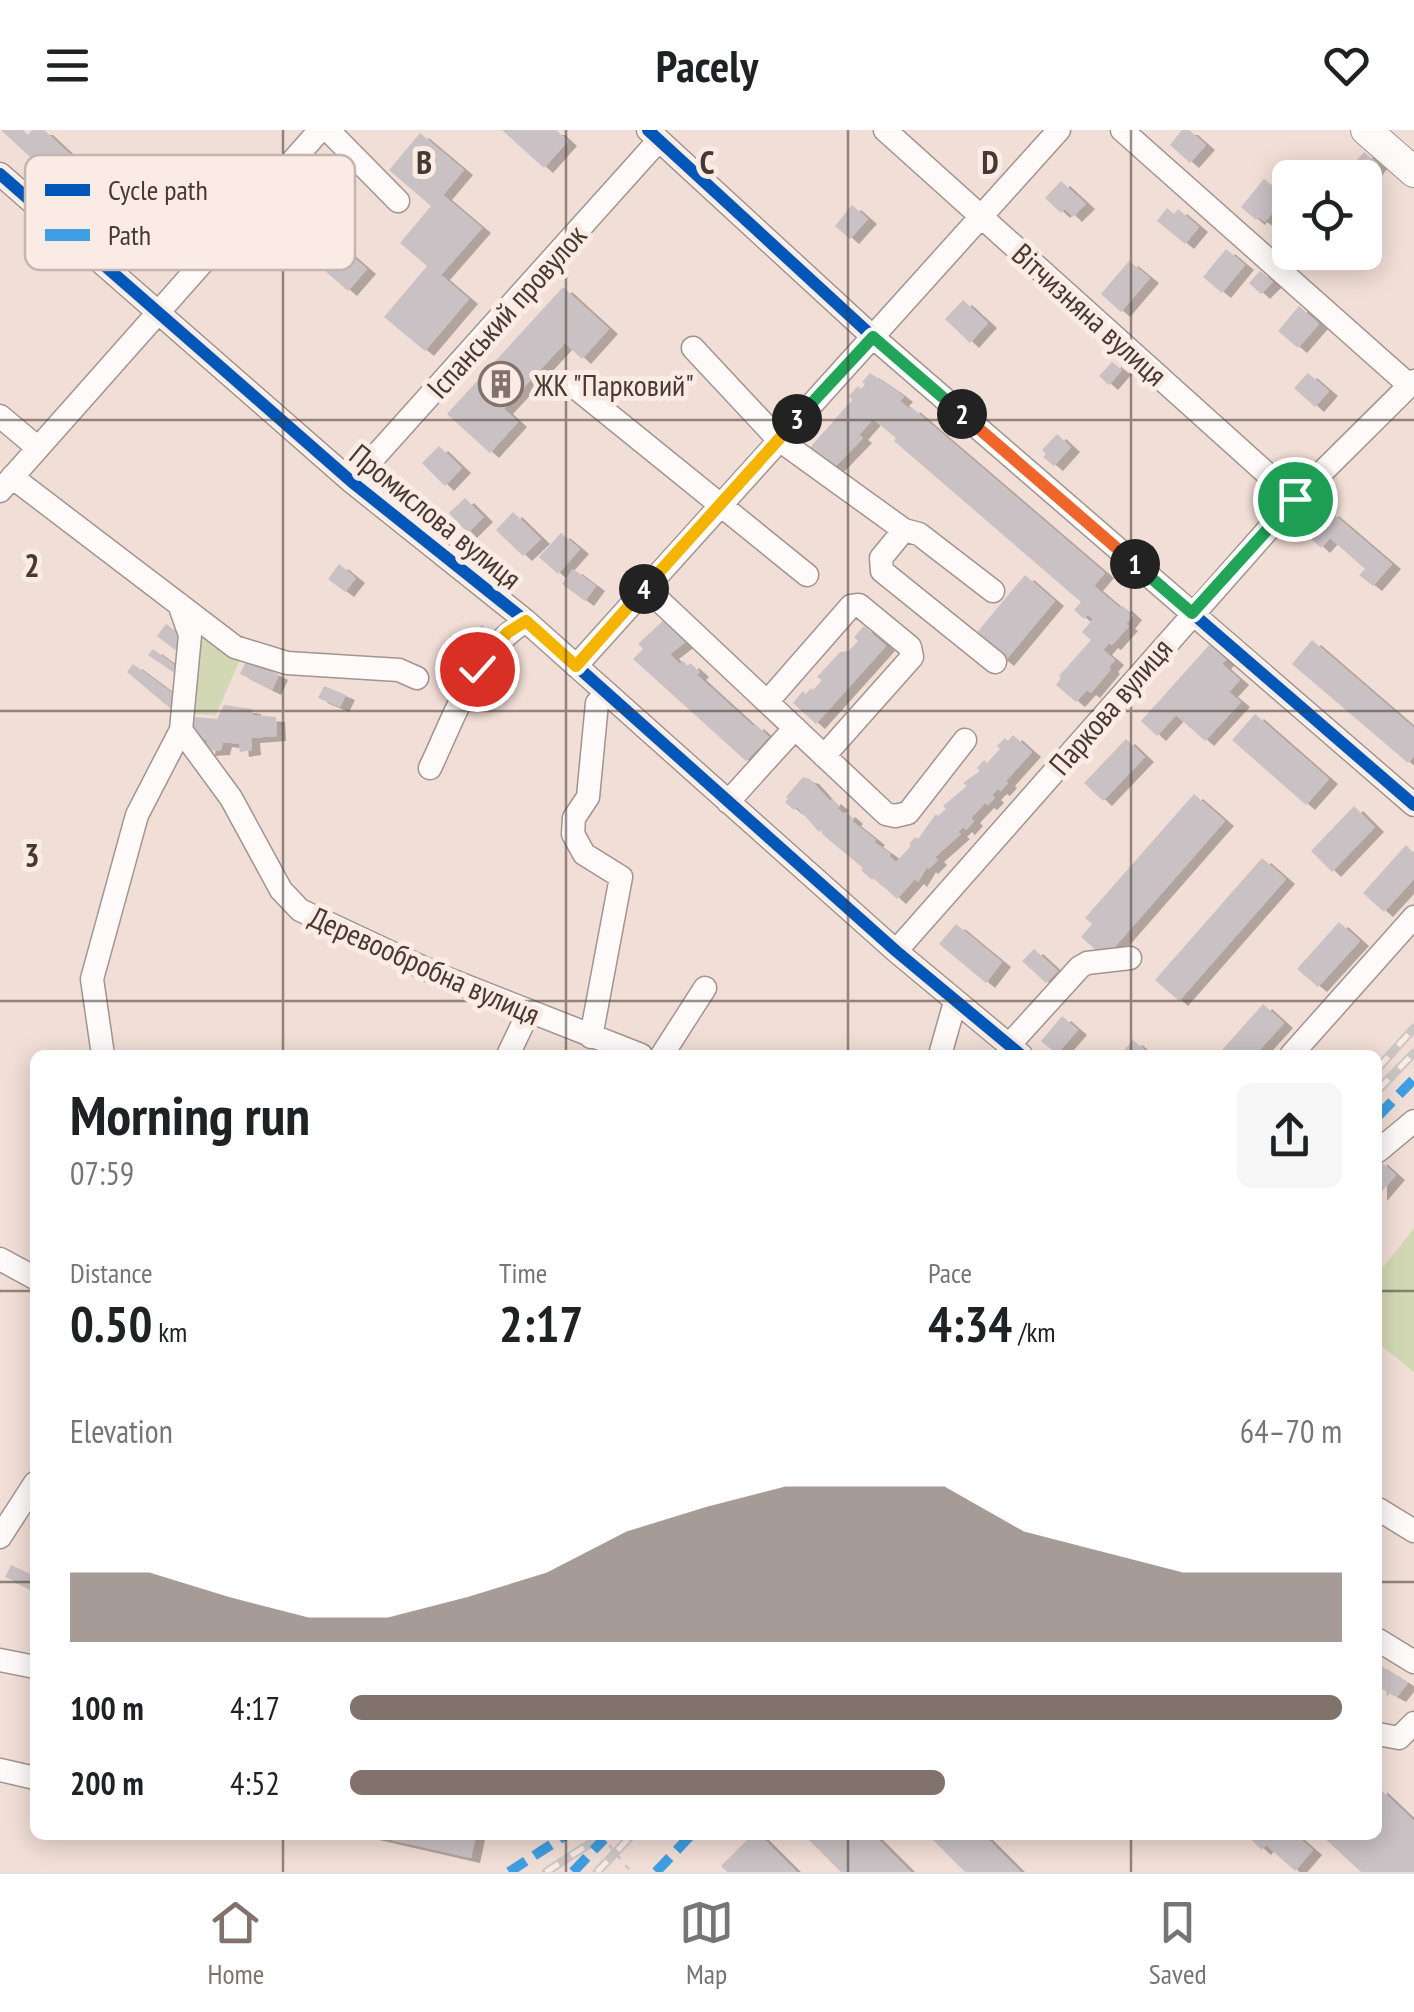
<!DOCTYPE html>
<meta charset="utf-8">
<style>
:root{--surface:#fff;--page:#f6f6f6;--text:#202124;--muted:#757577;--line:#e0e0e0;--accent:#82726c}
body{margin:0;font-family:"PT Sans Narrow",sans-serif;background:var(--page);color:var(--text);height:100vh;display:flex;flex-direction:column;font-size:38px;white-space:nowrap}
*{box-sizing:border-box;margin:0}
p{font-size:32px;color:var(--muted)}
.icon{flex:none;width:55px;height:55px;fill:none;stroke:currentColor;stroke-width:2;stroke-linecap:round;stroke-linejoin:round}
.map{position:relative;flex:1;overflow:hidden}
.panel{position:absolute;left:30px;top:920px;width:1352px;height:790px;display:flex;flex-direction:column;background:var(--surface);border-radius:15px;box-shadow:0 5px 25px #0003}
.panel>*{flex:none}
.fabs{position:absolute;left:1272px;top:30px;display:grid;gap:20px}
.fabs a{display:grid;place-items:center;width:110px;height:110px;border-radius:15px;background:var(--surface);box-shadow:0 5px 25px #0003;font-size:50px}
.pin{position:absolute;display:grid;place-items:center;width:85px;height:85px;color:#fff;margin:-42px;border:5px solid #fff;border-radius:50%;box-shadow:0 2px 10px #0007}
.km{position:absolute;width:50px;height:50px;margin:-25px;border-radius:50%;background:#222;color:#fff;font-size:28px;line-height:50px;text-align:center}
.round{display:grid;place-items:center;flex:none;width:105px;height:105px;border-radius:15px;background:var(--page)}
.summary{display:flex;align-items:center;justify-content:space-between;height:170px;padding:0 40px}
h1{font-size:55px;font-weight:700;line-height:75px}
.stats{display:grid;grid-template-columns:repeat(3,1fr);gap:15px;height:170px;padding:10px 40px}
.stats div{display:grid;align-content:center}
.stats b{font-size:50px;font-weight:700}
.stats small{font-size:28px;font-weight:400}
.stats p{font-size:28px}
.chart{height:280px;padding:20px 40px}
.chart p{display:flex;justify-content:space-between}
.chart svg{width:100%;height:180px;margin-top:10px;fill:var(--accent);opacity:.7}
ul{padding:0 40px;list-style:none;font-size:32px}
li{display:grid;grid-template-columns:160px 120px 1fr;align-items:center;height:75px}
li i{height:25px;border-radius:12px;background:var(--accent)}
header{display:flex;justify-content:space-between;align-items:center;height:130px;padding:0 40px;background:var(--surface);font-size:45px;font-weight:700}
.tab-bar{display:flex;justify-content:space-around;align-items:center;height:140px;border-top:2px solid var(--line);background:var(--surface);font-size:28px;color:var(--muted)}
.tab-bar a{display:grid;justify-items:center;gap:5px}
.tab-bar .current{color:var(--accent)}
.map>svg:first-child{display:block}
.green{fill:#d3d8b4}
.building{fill:#c9c1c3;filter:url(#shadow)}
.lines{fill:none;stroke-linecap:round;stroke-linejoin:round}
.minor-casing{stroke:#a2948e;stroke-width:25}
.major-casing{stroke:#a2948e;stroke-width:32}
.path{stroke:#cbc4c1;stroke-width:2.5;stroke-dasharray:5 8;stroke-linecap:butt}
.minor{stroke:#fdfaf9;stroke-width:22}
.major{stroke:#fdfaf9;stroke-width:30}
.rail-casing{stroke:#ccc7c5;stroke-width:9}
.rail{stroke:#faebe5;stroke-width:5;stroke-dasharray:15;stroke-linecap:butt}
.quiet{stroke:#409ee2;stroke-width:10;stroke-dasharray:20 10;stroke-linecap:butt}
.cycleway-casing{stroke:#faebe5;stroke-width:19}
.cycleway{stroke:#0057b8;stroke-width:12}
.split-1-casing{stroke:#fff;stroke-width:20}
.split-2-casing{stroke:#fff;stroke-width:20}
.split-3-casing{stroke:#fff;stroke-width:20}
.split-4-casing{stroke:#fff;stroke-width:20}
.split-5-casing{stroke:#fff;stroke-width:20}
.split-1{stroke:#22a559;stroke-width:12}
.split-2{stroke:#f0652b;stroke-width:12}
.split-3{stroke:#22a559;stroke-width:12}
.split-4{stroke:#f5b400;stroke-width:12}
.split-5{stroke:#f5b400;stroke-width:12}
.grid{fill:none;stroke:#463833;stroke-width:2.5;stroke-opacity:0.55}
.labels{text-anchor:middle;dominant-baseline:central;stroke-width:10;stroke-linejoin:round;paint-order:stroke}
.street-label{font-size:30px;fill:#463833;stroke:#faebe5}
.poi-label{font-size:30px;fill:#463833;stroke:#faebe5;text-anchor:start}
.key{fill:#faebe5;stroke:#c4b5b0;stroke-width:2.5}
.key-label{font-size:28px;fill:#463833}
.grid-label{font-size:32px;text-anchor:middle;font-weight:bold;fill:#463833;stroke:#faebe5;stroke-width:10;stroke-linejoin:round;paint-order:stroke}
</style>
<header><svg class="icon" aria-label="menu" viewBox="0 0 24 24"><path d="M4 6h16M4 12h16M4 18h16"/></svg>Pacely<svg class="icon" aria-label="heart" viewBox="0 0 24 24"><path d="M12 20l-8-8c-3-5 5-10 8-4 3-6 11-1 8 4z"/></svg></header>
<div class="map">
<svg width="1414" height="1742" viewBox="0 0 1414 1742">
<defs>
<filter id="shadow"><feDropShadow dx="9" dy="5" stdDeviation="0" flood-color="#0004"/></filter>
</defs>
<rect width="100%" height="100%" fill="#f1ded6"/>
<path class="green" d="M201,505L242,525L216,585L190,584Z
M1414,1098V1242L1378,1213V1144Z"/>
<path class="building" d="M1,0H23L28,5L32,0H44L89,42L69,63Z
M502,0H556L568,11L544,38Z
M1182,0H1189L1206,15L1190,33L1170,15Z
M420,3L464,40L443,65L482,98L441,145L469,169L425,221L384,187L427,136L400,113L431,76L389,40Z
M1364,22L1378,34L1365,52V48H1358L1349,39Z
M1264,49L1286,66L1265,92L1258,87L1256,90L1241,77Z
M1061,51L1086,74L1073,87L1065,79L1061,83L1045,68Z
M852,75L868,89L850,109L835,96Z
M1167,78L1174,84L1178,79L1199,97L1185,114L1157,91Z
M310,89L367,139L348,161L291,111Z
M1226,119L1245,135L1222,163L1203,147Z
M1129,131L1150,148L1121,182L1101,164Z
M1260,141L1273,152L1261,164L1249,153Z
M563,157L609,199L582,229L565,213L504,279L518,292L490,323L447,284Z
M963,170L988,193L970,213L945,189Z
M1299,176L1319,194L1298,218L1278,201Z
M1112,232L1122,240L1109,255L1099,246Z
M870,243L895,260L904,267L900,271L910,279L911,277L1105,443L1094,456L1120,478L1123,476L1133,485L1126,494L1129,496L1112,515L1109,513L1103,520L1115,530L1109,537L1111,539L1091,563L1087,560L1076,572L1056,555L1061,548L1059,546L1091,510L1082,502L1093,489L1088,485L1084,489L1074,480L1081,472L894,311L896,308L873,289L859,305L863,308L834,338L807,321L852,270L849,266L858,256L861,259L865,254L862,252Z
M1308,243L1329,261L1315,277L1294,258Z
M1057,304L1071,317L1054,336L1043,327L1046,324L1042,320Z
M439,316L462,338L445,356L422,333Z
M465,368L484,387L468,403L449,383Z
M1330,381L1392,434L1373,456L1359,445L1365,439L1330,408L1321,418L1308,406Z
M513,382L541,409L523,426L496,400Z
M561,403L580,419L558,444L539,427Z
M339,434L356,448L345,462L328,449Z
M573,439L596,456L585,471L562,454Z
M1025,445L1055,471L1005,531L974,506Z
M665,489L688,510L670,524L680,534L683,531L688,536L690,533L700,542L697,545L753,596L755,594L769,607L746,631L633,529L643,519L638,514Z
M166,494L184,507L175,520L157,506Z
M483,495L490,509L471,518L464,504Z
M864,496L886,516L816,594L793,573L803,561L806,564L811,558L813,560L822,550L817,547L840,522L849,521L858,511L854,507Z
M1312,510L1414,598V626L1408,633L1292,534Z
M1211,513L1228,528L1222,534L1240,550L1229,562L1241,572L1205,611L1176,585L1157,606L1141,591Z
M153,519L180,539L176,544L148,525Z
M247,529L279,545L272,560L240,544Z
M133,534L179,568L171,579L127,542Z
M324,556L346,565L340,577L318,568Z
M224,575L252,579L253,585L276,587L277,606L251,608L252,620L240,622L239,614L223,612L221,620L206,621L207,610L192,609L194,587L217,589Z
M1255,584L1329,649L1306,675L1232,610Z
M1013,605L1032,622L1006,651L1008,653L1001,661L998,659L992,665L995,668L988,675L985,673L971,688L974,691L966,700L963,697L958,702L961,704L935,727L938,730L929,739L927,737L918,752L915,749L897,769L874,748L872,750L861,740L863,738L822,704V700L819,702L797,677L794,680L785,672L788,669L786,667L803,647L810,649L830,671L832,669L840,676L837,678L844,684L846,682L854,689L852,691L876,710L874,712L891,724L889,726L896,732L911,716L909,714L915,707L918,709L936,684L938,686L946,679L943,676L967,656L963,653L980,641L977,638L984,630L987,633L1000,619L997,616L1005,608L1008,611Z
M1126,609L1145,627L1103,671L1084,653Z
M1194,664L1225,691L1105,828L1081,807L1092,794L1085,788Z
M1354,676L1375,697L1332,742L1311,721Z
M1406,715L1414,723V749L1384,782L1363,763Z
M1262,728L1286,749L1179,871L1155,850Z
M1339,792L1360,811L1318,857L1297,839Z
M956,794L1002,832L986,853L939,814Z
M1034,819L1058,841L1046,853L1022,831Z
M1263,874L1284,893L1255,925H1227L1222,920Z
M1062,886L1078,900L1057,924L1041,911Z
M1133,910L1151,925H1120Z
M1378,1029L1396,1045L1378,1066Z
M11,1435L35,1446L30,1459L5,1447Z
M1378,1534L1408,1553L1397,1567L1380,1558L1378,1561Z
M1378,1657L1414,1691V1742H1361L1321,1705H1378Z
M370,1705H476L471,1728Z
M752,1705H760L797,1742H727L721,1736Z
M804,1705H874L911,1742H841Z
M928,1705H984L1021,1742H965Z
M1246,1705H1296L1313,1720L1295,1741L1266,1715L1262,1720Z"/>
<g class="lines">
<defs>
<path id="minor" d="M328,0L398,71
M648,0L873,207L1414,675
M885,0L1295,369
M1122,0L1410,256
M0,44L352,352L526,491L896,821L1021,925
M693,218L778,309L904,400L919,404L993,461
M576,258L807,445
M0,286L38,318
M12,347L235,517L287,533L399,540L417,548
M352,352L659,10
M0,361L320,0
M904,400L881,428L882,441L995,532
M646,458L886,684L895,686L908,683L965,610
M576,536L1059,0
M767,572L851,476L859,475L910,517L912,527L824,626
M181,600L231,668L281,760L300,780L443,847L641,925
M430,638C455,586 474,522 526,491
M728,672L795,598
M896,821L1295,369L1414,251
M591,907L621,747L584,724L573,704L574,688L588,667L597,573L606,563
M1009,915L1080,837L1087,833L1130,828
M103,925L92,849L137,685L181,600L190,505L179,474
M508,925L528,883
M662,925L705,858
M940,925L955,872
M1291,925L1414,787
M1378,1021L1414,991
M0,1129L35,1148
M1378,1379L1414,1401
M0,1407L35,1353
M1378,1510L1414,1532
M0,1530L35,1537
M1378,1604L1399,1608L1414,1593
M0,1640L35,1648"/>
<path id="major" d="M1366,0L1414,42"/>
</defs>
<use href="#minor" class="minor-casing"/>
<use href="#major" class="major-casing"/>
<path class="path" d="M601,1705L631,1742"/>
<use href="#minor" class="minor"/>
<use href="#major" class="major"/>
<defs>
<path id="rail" d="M1378,938L1414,898
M1378,960L1414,923
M546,1742L603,1705
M597,1742L632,1705"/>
</defs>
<use href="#rail" class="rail-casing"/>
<use href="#rail" class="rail"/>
<path class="quiet" d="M1378,986L1414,949
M509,1742L566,1705
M573,1742L604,1709
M656,1742L691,1705"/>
<defs>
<path id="cycleway" d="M648,0L873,207L1414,675
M0,44L352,352L526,491L896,821L1021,925"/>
</defs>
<use href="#cycleway" class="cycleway-casing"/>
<use href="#cycleway" class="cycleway"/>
</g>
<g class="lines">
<defs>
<path id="split-1" d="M1135,434L1192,483L1295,369"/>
<path id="split-2" d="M962,284L1135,434"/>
<path id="split-3" d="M797,289L873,207L962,284"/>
<path id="split-4" d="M644,459L797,289"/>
<path id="split-5" d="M477,539L507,503L526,491L576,536L644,459"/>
</defs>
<use href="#split-1" class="split-1-casing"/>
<use href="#split-2" class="split-2-casing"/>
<use href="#split-3" class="split-3-casing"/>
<use href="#split-4" class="split-4-casing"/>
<use href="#split-5" class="split-5-casing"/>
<use href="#split-1" class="split-1"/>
<use href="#split-2" class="split-2"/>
<use href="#split-3" class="split-3"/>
<use href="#split-4" class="split-4"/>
<use href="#split-5" class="split-5"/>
</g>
<path class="grid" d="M283,0V925M566,0V925M848,0V925M1131,0V925M0,290H1414M0,581H1414M0,871H1414M0,1161H35M1378,1161H1414M0,1452H35M1378,1452H1414M283,1705V1742M566,1705V1742M848,1705V1742M1131,1705V1742"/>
<defs>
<symbol id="building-ring" viewBox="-11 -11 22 22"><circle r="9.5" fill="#faebe5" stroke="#82726c" stroke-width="1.5"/><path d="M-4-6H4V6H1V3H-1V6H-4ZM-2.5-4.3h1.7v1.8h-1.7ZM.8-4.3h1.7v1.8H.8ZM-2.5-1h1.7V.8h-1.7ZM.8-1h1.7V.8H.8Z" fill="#82726c"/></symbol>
</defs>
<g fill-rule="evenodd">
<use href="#building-ring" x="476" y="229" width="50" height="50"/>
</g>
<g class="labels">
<g class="street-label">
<text transform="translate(506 181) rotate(-48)">Іспанський провулок</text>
<text transform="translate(1090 184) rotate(42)">Вітчизняна вулиця</text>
<text transform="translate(436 386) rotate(39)">Промислова вулиця</text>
<text transform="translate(1110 576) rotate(-49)">Паркова вулиця</text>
<text transform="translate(425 835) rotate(24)">Деревообробна вулиця</text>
</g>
<g class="poi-label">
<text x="534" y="254">ЖК "Парковий"</text>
</g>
</g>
<rect x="25" y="25" width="330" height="115" rx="15" class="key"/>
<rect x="45" y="54" width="45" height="12" fill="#0057b8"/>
<rect x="45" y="99" width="45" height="12" fill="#409ee2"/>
<g class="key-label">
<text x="108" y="70">Cycle path</text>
<text x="108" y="115">Path</text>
</g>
<g class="grid-label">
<text x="424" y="44">B</text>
<text x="707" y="44">C</text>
<text x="990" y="44">D</text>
<text x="32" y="447">2</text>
<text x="32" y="737">3</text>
</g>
</svg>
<div class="fabs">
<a><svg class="icon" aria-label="locate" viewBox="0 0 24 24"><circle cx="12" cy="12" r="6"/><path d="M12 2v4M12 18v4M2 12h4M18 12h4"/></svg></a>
</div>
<div class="pin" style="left:1295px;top:369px;background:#1e9e55"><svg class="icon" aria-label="arrive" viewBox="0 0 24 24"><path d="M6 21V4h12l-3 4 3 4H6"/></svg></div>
<div class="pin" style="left:477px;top:539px;background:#d93025"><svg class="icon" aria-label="check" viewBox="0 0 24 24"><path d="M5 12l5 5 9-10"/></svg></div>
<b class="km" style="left:1135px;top:434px">1</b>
<b class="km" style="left:962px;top:284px">2</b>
<b class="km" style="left:797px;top:289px">3</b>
<b class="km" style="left:644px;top:459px">4</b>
<section class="panel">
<div class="summary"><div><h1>Morning run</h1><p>07:59</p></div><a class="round"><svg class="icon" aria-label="share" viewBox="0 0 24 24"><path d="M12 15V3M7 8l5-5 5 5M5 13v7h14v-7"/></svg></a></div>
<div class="stats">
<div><p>Distance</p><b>0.50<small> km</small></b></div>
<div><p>Time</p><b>2:17</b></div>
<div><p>Pace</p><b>4:34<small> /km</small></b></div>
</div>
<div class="chart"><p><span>Elevation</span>64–70 m</p>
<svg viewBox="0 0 160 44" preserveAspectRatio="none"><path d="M0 44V27L10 27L20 33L30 38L40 38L50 33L60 27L70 17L80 11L90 6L100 6L110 6L120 17L130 22L140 27L150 27L160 27V44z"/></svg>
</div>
<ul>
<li><b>100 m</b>4:17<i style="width:100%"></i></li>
<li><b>200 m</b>4:52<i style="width:60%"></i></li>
</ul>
</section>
</div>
<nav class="tab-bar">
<a class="current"><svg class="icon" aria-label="home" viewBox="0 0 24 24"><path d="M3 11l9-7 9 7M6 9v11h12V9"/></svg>Home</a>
<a><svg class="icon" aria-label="map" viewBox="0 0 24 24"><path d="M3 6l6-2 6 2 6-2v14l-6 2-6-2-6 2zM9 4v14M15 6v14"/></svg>Map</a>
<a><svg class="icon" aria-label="saved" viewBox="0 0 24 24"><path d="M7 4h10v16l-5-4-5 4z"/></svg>Saved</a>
</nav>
